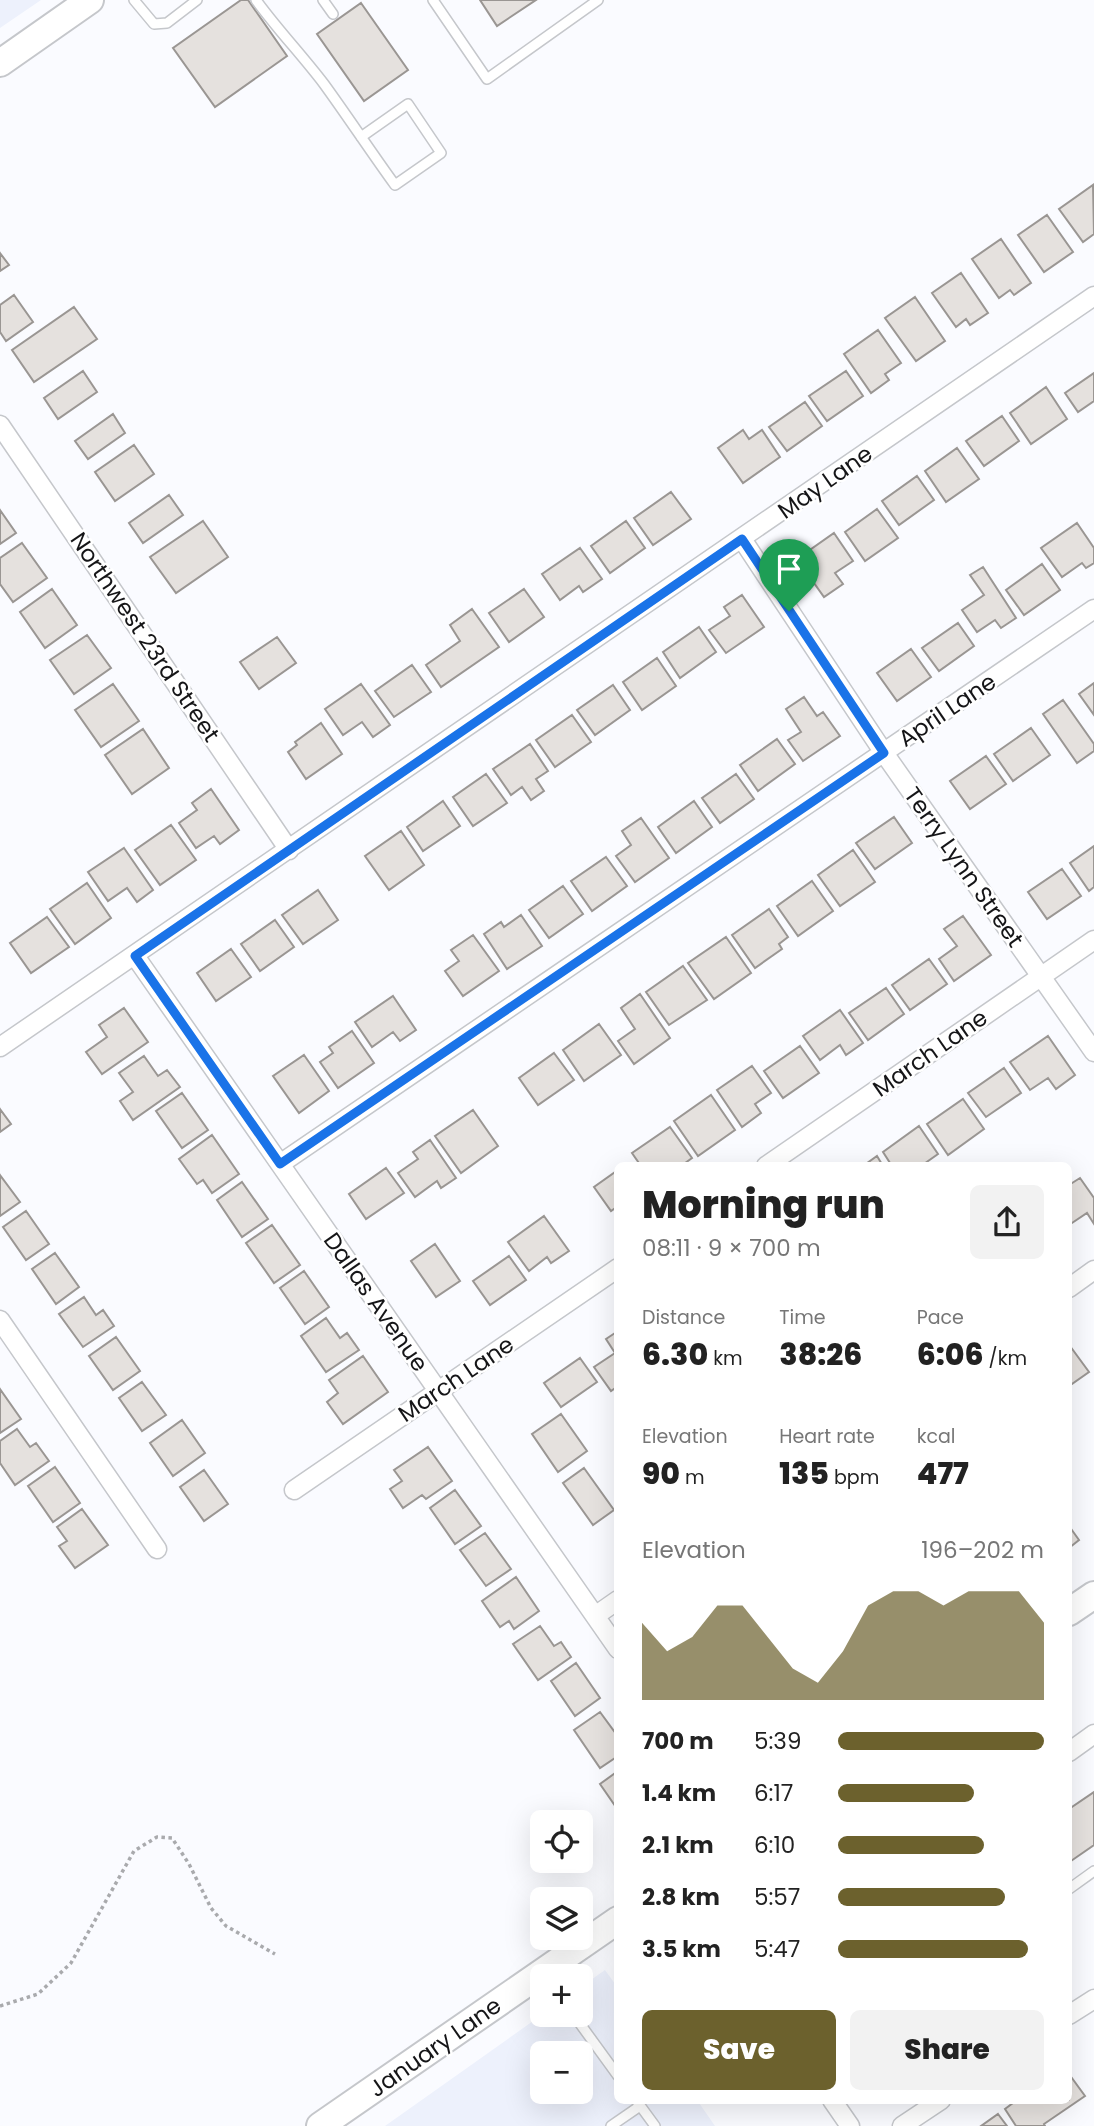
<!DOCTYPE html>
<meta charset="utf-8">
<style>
:root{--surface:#fff;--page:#f2f2f2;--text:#222;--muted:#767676;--accent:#6c612d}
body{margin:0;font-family:Poppins,sans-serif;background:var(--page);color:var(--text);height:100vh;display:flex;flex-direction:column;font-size:26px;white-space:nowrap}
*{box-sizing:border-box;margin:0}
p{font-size:23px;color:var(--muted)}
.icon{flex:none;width:38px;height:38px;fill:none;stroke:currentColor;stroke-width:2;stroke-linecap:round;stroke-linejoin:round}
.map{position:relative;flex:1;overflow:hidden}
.drawer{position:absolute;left:614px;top:1162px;width:458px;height:942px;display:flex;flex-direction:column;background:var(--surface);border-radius:10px;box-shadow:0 7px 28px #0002}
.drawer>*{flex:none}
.buttons{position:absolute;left:530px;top:1810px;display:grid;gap:14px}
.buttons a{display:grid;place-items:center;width:63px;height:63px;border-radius:10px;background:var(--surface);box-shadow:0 7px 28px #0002;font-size:35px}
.pin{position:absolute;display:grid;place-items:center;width:60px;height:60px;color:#fff;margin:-72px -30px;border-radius:50% 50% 50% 0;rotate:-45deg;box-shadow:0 0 7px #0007}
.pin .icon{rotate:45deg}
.round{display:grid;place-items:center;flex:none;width:74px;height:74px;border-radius:10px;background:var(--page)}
.headline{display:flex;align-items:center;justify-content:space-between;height:119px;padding:0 28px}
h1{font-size:38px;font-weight:800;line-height:52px}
.metrics{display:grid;grid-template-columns:repeat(3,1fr);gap:10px;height:119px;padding:7px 28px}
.metrics div{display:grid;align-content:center}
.metrics b{font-size:30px;font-weight:800}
.metrics small{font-size:19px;font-weight:400}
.metrics p{font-size:19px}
.chart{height:196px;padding:14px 28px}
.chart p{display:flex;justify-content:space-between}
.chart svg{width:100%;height:126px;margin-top:7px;fill:var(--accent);opacity:.7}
.primary-button{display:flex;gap:14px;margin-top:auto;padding:14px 28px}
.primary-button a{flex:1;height:80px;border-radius:10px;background:var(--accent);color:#fff;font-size:28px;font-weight:800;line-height:80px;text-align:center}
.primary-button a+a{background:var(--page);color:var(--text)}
ul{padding:0 28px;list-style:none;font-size:23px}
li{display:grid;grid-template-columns:112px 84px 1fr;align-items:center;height:52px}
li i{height:18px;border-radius:9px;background:var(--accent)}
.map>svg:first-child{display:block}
.built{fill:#edf1fc;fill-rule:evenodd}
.building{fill:#e5e1de;stroke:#9a9693;stroke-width:2}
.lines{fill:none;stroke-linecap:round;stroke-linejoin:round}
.lane-casing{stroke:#c5c7cb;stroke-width:12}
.street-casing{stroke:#c5c7cb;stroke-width:21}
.secondary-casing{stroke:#c5c7cb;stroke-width:30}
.path{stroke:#a9aaad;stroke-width:3.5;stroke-dasharray:3.5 3.5;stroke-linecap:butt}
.lane{stroke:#fff;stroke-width:9}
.street{stroke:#fff;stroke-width:18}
.secondary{stroke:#fff;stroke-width:26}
.route-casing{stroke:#fff;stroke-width:14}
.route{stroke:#1a73e8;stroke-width:9}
.labels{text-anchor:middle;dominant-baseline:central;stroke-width:5;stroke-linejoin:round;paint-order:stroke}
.street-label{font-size:23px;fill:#151517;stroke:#fff}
</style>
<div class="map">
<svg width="1094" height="2126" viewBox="0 0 1094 2126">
<rect width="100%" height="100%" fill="#fafbff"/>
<path class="built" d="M0,0H41L0,28Z
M605,1970L618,1988V2100H697L715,2126H385L543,2014H581V1987ZM542,2053H581V2091H542Z"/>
<path class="building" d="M241,0H248L287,56L215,107L173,48Z
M480,0H536L497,26Z
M361,3L408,70L364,101L317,34Z
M1093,185L1094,234L1083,242L1059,209Z
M1047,215L1073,252L1044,272L1018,235Z
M1001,239L1031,283L1014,295L1010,290L999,298L972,259Z
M0,253L9,265L0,271Z
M961,273L988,313L970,325L966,319L956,327L932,293Z
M14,295L33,322L6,341L0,332V305Z
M915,297L945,341L916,361L885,318Z
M74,307L97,339L34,382L12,350Z
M878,330L901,363L885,374L889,380L871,393L844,354Z
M83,371L97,392L58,419L44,398Z
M846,371L863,396L827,421L809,396Z
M1094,373V401L1078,412L1065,393Z
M1046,387L1067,419L1031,444L1010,413Z
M805,402L822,426L787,451L769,427Z
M113,414L125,433L88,459L75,441Z
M1002,416L1019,441L984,466L966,441Z
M743,430L749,439L762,430L780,457L743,483L718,448Z
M134,445L154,474L115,501L95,472Z
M957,448L979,479L946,502L925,471Z
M917,476L934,500L899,525L882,501Z
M671,492L691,519L653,545L634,518Z
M169,495L183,515L143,543L129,523Z
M877,509L898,538L865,561L845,532Z
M0,510L16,533L0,544Z
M203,521L228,557L176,593L150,557Z
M626,521L645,548L610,573L591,546Z
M1077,523L1094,548V563L1086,568L1082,563L1062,577L1041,548Z
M834,533L853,561L835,573L843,584L824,597L797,559Z
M22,543L47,578L13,602L0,584V558Z
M580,548L602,579L583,592L579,586L560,600L542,574Z
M1042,564L1060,590L1024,615L1006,590Z
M983,567L1016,618L1001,628L995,620L977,632L962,610L984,595L970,575Z
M52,589L77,625L45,648L20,612Z
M524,589L544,617L509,642L489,613Z
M742,595L764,627L726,653L709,630L730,616L724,607Z
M472,609L499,647L441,687L426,665L460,641L450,625Z
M958,623L974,646L939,671L922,648Z
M699,627L716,652L680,678L663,652Z
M87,635L111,668L74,694L50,660Z
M277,637L296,663L259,689L240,662Z
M911,649L931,677L897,701L877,673Z
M657,658L676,686L642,710L623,682Z
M412,665L431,692L394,717L375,691Z
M1094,683V715L1079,694Z
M113,684L139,721L101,747L75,710Z
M361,684L390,725L373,737L362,722L343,735L325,709Z
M613,685L630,710L595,735L577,710Z
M804,697L817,716L823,712L840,736L803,761L788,740L801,732L786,709Z
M1063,700L1094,744V751L1077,763L1043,714Z
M572,715L591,742L555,767L536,740Z
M321,723L342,754L306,779L288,752L297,745L295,742Z
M1031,728L1050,755L1013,781L994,754Z
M143,729L169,768L132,794L105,755Z
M777,739L795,764L758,791L740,765Z
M530,744L548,771L536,779L544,791L531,800L522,787L511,795L493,769Z
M986,756L1006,784L970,809L950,781Z
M486,774L507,803L473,826L453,797Z
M736,774L754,799L720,823L702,798Z
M211,789L239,830L220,844L214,836L196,848L179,823L197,810L192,803Z
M443,801L460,826L423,851L407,827Z
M694,801L712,827L676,853L658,827Z
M894,817L912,843L875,869L856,843Z
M641,818L669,858L635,882L616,856L631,845L622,831Z
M171,825L196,860L160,885L135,850Z
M401,831L424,865L389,890L365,856Z
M1094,846V887L1089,891L1070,863Z
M124,848L153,890L137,902L127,888L108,901L88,872Z
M853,850L875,882L840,906L818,875Z
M606,857L627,886L592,911L571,881Z
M1062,869L1081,896L1047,919L1028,892Z
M812,881L833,911L798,936L777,906Z
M87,883L111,918L75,944L50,909Z
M563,886L583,914L549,938L529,910Z
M318,890L338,920L303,944L282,915Z
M769,909L788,937L779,944L782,949L755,968L732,935Z
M521,915L542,946L507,969L484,934L501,922L504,927Z
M963,916L991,955L954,981L939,959L957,946L944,929Z
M47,917L69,947L31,973L10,943Z
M275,920L294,947L260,971L241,944Z
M473,935L499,971L463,996L445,971L459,961L451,950Z
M726,937L751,973L714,999L688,963Z
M231,949L251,977L216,1001L197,973Z
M929,959L947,984L910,1010L892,985Z
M683,966L707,1000L669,1025L646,992Z
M886,988L904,1014L868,1040L849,1013Z
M640,994L670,1038L634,1064L618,1041L635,1029L621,1008Z
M393,996L416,1030L400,1041L393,1032L372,1047L355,1022Z
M124,1008L148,1042L102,1074L86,1052L107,1037L99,1025Z
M840,1010L863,1043L846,1055L840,1045L820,1060L803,1036Z
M599,1024L621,1055L584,1081L563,1050Z
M352,1031L374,1063L338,1088L320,1062L333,1053L329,1047Z
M1048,1036L1075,1075L1056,1089L1048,1078L1030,1090L1010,1062Z
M800,1046L819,1073L783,1098L764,1071Z
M554,1053L574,1080L538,1105L519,1078Z
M304,1055L329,1091L299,1113L273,1076Z
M144,1056L158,1076L167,1070L180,1087L133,1120L120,1101L133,1092L119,1073Z
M752,1066L771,1093L755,1104L761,1113L742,1127L717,1090Z
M1004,1068L1021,1093L986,1117L968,1093Z
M182,1093L208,1130L182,1148L156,1111Z
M711,1095L735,1130L698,1156L674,1121Z
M963,1099L984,1129L948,1155L927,1124Z
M0,1109L11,1124L0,1132Z
M473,1110L498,1146L461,1173L435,1136Z
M919,1126L938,1154L921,1166H892L883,1152Z
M670,1127L692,1158L681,1166H641L632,1153Z
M212,1135L239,1174L212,1193L203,1180L197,1184L179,1159Z
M430,1140L456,1178L441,1188L437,1181L415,1197L398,1173L418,1159L413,1152Z
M877,1156L883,1166H863Z
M386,1168L404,1193L366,1219L349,1194Z
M618,1170V1206L611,1211L594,1187Z
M0,1175L20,1202L0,1216Z
M1080,1178L1094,1198V1224L1087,1213L1069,1225V1185Z
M242,1182L268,1219L242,1237L217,1200Z
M26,1211L49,1244L26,1260L3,1227Z
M544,1216L569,1251L551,1263L547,1257L529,1271L508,1242Z
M272,1225L300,1265L274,1283L246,1243Z
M435,1244L460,1281L436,1297L411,1261Z
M55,1253L79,1287L56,1304L32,1269Z
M509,1256L526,1280L490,1305L473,1281Z
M304,1271L329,1307L305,1324L280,1288Z
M84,1297L96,1315L103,1310L114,1326L83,1347L59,1314Z
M326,1318L340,1338L347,1333L359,1350L326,1372L301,1336Z
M618,1331V1386L611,1391L594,1367L615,1353L606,1339Z
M116,1337L140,1371L113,1390L89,1356Z
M1070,1346L1089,1372L1069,1386V1347Z
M363,1356L388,1392L343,1424L327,1402L338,1393L329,1380Z
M580,1358L597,1382L561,1407L544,1383Z
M142,1382L166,1415L142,1431L119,1398Z
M0,1389L21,1419L0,1433Z
M561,1414L587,1451L558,1472L532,1434Z
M182,1420L205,1453L173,1476L150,1443Z
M17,1429L30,1447L36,1443L49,1461L15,1485L0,1463V1441Z
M428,1447L452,1481L426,1499L422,1495L403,1508L390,1489L402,1481L394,1470Z
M55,1467L80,1503L53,1522L28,1486Z
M584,1468L614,1510L593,1525L563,1483Z
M204,1470L228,1504L204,1521L180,1487Z
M455,1490L481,1526L455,1544L430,1508Z
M82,1509L108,1545L75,1568L59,1546L67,1541L57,1527Z
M1069,1526L1079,1540L1069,1548Z
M485,1533L511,1569L486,1586L460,1550Z
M516,1577L539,1611L514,1629L509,1621L500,1627L482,1601Z
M540,1626L554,1646L561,1642L571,1657L538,1680L513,1644Z
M576,1663L600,1698L575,1716L551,1681Z
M600,1712L614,1731L618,1728V1756L600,1768L574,1730Z
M618,1771V1810L600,1784Z
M1094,1792V1845L1071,1861L1069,1809Z
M1069,2074L1085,2096L1044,2124L1045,2126H1016L1005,2109L1017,2100H1069Z
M998,2114L1007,2126H981Z"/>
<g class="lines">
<defs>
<path id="lane" d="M134,0L154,24L167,23L197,0
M256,0C277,29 302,55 324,84C348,117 371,152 395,185L441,153L408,104L361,137
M323,0L333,14
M433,0L487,79L598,0
M1069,1889L1094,1871
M573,2014L618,2076
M636,2100L655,2126
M611,2126L640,2106"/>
<path id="street" d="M0,425L289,850
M742,539L884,753L1094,1052
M135,956L618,1649
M0,1047L1094,296
M280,1164L1094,609
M766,1166L1094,940
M1069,1288L1094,1270
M0,1320L157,1549
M294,1490L618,1268
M595,1616L618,1600
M1069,1752L1094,1734
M1069,2015L1094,1999
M832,2100L850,2126
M902,2126L941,2100"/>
<path id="secondary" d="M0,63L90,0
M1069,1612L1094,1595
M320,2126L618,1920"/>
</defs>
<use href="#lane" class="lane-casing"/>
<use href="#street" class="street-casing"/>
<use href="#secondary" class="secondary-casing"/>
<path class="path" d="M0,2006L38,1994L71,1963L134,1851L157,1837L172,1838L189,1864L211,1908L226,1926L275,1954"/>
<use href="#lane" class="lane"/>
<use href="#street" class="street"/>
<use href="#secondary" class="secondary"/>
</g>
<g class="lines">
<defs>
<path id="route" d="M742,539L884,753L280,1164L135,956Z"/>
</defs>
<use href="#route" class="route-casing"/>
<use href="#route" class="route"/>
</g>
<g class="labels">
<g class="street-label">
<text transform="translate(825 482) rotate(-35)">May Lane</text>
<text transform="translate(145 637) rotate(56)">Northwest 23rd Street</text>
<text transform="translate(947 710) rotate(-34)">April Lane</text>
<text transform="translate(964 867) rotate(55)">Terry Lynn Street</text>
<text transform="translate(930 1053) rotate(-35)">March Lane</text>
<text transform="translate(376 1302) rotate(55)">Dallas Avenue</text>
<text transform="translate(456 1379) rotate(-34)">March Lane</text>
<text transform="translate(435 2047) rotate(-35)">January Lane</text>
</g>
</g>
</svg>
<div class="buttons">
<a><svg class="icon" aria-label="locate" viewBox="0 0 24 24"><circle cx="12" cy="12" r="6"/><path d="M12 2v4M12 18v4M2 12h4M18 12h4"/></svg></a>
<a><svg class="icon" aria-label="layers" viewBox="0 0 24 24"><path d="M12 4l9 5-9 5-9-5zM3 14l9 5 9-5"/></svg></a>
<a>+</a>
<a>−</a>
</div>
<div class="pin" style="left:789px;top:611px;background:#1e9e55"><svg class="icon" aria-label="arrive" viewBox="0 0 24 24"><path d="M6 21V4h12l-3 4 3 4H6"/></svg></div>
<section class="drawer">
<div class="headline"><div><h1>Morning run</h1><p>08:11 · 9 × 700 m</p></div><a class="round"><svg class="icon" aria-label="share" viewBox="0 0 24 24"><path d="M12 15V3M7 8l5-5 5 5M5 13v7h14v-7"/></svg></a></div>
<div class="metrics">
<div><p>Distance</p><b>6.30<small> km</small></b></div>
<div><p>Time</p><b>38:26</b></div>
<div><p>Pace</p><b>6:06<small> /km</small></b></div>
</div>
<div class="metrics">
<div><p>Elevation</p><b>90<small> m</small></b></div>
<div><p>Heart rate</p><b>135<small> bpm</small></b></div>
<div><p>kcal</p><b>477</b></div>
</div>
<div class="chart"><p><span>Elevation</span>196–202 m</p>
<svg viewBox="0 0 160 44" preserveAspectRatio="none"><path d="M0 44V17L10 27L20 22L30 11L40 11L50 22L60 33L70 38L80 27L90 11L100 6L110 6L120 11L130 6L140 6L150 6L160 17V44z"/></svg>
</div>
<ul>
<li><b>700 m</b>5:39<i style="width:100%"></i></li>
<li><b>1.4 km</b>6:17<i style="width:66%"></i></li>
<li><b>2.1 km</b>6:10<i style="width:71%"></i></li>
<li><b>2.8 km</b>5:57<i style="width:81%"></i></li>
<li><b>3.5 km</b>5:47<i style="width:92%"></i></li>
</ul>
<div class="primary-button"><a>Save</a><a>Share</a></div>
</section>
</div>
